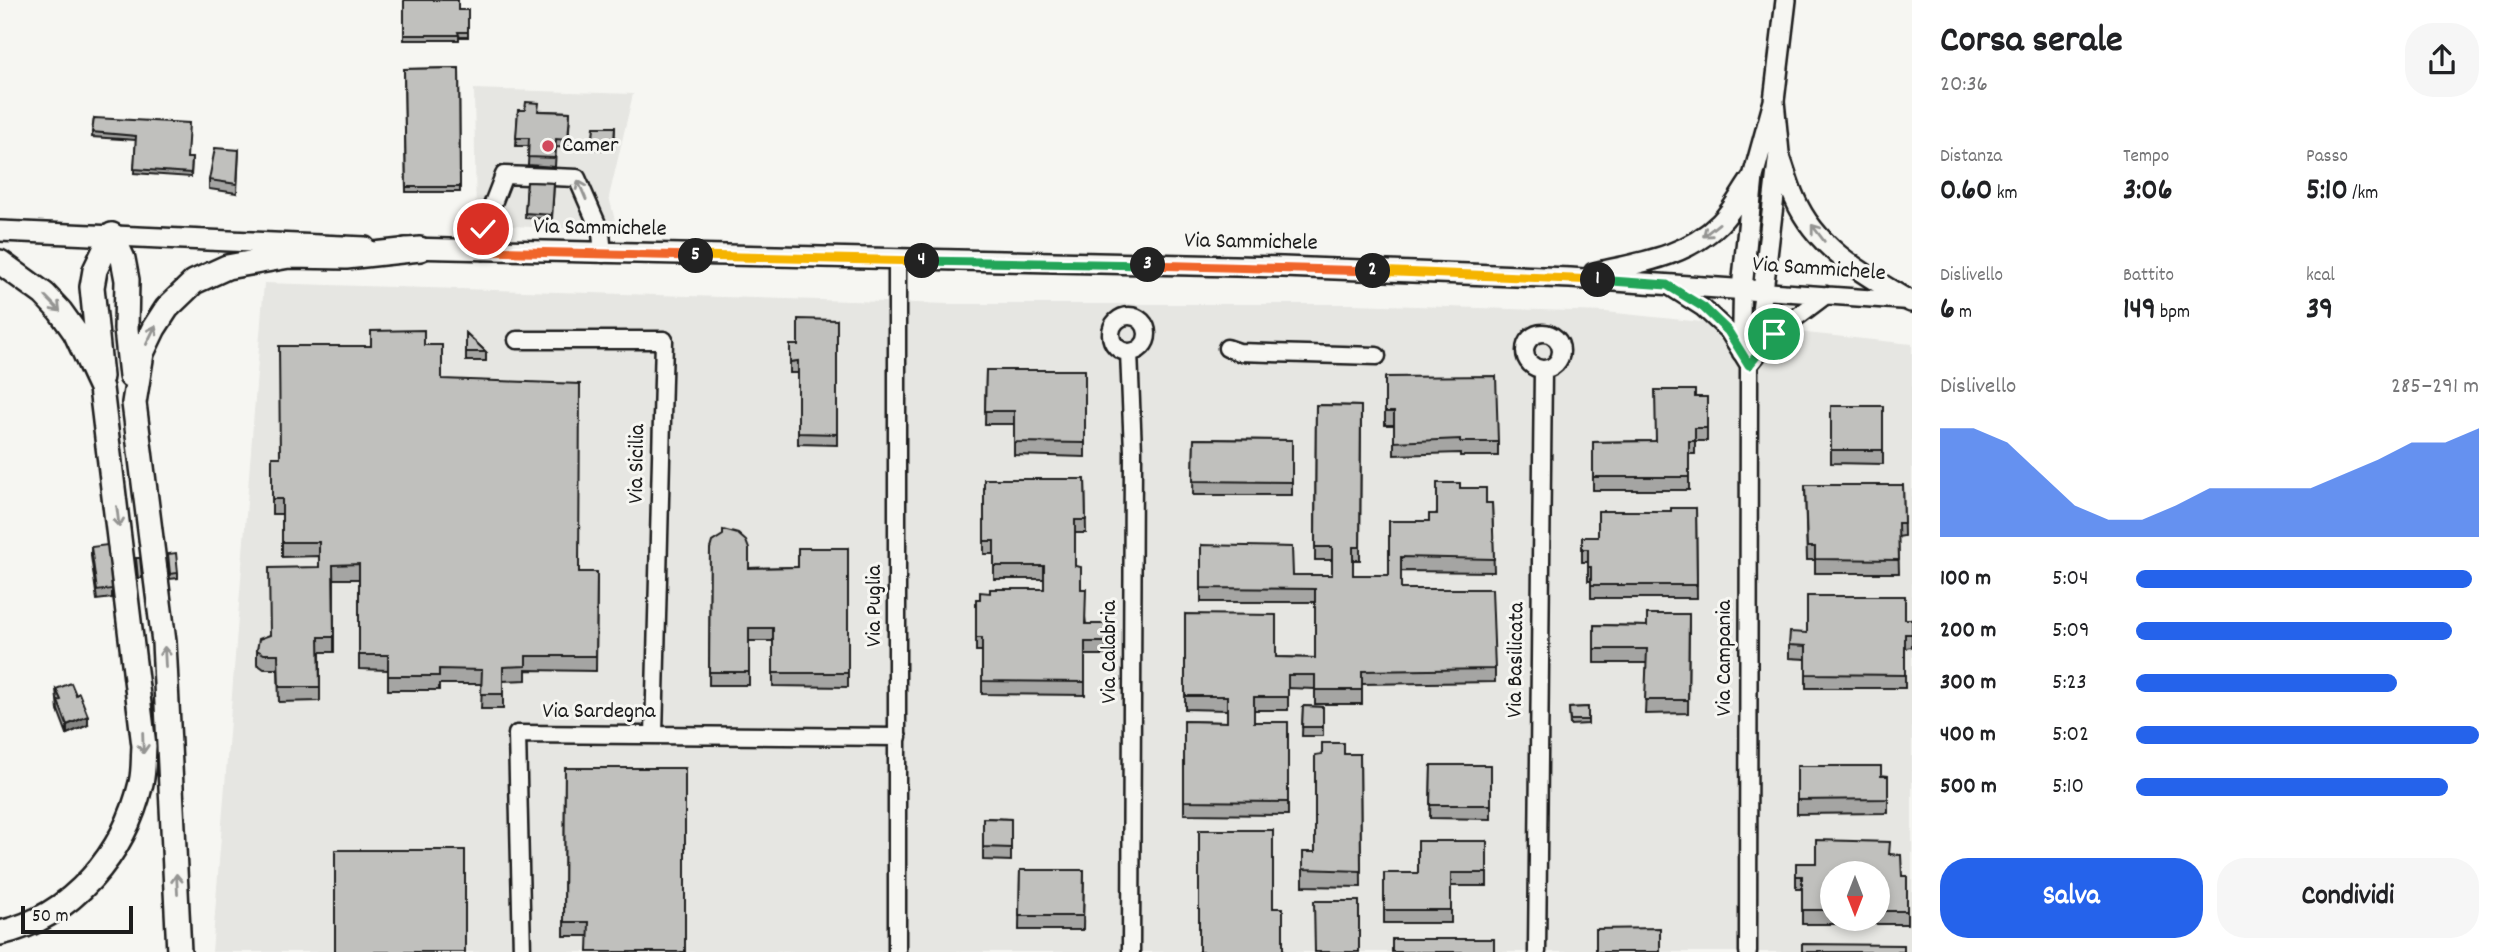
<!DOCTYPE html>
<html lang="it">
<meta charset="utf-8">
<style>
:root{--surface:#fff;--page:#f6f6f6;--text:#202124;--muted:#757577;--accent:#2563eb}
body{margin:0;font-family:Dekko,sans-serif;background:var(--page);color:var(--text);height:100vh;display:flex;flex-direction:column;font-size:26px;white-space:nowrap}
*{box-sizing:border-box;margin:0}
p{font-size:23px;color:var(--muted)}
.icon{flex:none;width:38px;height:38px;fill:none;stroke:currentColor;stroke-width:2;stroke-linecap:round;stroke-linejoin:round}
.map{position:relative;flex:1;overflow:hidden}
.sheet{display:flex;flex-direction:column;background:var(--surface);width:595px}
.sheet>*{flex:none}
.needle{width:46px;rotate:180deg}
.tools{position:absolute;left:1820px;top:861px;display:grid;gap:14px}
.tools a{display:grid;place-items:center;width:70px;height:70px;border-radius:50%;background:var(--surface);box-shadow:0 4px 10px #0003;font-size:35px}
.scale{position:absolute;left:21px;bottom:18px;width:112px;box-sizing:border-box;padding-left:7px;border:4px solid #1c1c1c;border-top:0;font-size:19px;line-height:24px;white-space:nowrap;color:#1c1c1c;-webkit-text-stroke:5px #f6f6f2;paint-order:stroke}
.pin{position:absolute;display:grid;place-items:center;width:60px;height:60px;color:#fff;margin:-30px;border:4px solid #fff;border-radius:50%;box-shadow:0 2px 7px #0007}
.km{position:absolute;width:35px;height:35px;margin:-18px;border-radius:50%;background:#222;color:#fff;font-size:19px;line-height:35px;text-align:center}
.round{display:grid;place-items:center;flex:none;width:74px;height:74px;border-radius:28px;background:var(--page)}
.summary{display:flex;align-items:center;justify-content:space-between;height:119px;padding:0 28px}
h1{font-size:38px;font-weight:800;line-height:52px}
.metrics{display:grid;grid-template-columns:repeat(3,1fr);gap:10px;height:119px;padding:7px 28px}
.metrics div{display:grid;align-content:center}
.metrics b{font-size:30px;font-weight:800}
.metrics small{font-size:19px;font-weight:400}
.metrics p{font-size:19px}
.chart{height:196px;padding:14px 28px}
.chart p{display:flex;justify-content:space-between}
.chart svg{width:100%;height:126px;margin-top:7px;fill:var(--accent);opacity:.7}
.button{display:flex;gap:14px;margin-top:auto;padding:14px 28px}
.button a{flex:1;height:80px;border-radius:28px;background:var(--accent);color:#fff;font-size:28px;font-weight:800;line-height:80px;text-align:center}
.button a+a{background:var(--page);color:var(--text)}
ul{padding:0 28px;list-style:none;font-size:23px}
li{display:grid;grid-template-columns:112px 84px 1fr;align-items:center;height:52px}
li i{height:18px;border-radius:9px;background:var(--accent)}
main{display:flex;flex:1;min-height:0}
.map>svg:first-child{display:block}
.built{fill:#e6e6e2;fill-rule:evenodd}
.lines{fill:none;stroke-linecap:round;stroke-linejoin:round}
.minor-casing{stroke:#1c1c1c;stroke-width:21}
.major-casing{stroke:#1c1c1c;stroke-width:24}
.highway-casing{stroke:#1c1c1c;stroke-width:28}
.minor{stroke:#f6f6f2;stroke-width:16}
.major{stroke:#f6f6f2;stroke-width:19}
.highway{stroke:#f6f6f2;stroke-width:23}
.wall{fill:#a5a5a3;stroke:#1c1c1c;stroke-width:2;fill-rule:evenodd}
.shaded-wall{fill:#868684;stroke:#1c1c1c;stroke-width:2}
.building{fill:#c0c0bd;stroke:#1c1c1c;stroke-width:2}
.oneway{stroke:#949492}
.split-1-casing{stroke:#fff;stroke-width:14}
.split-2-casing{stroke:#fff;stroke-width:14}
.split-3-casing{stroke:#fff;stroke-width:14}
.split-4-casing{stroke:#fff;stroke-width:14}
.split-5-casing{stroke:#fff;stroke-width:14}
.split-6-casing{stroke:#fff;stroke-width:14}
.split-1{stroke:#22a559;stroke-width:9}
.split-2{stroke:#f5b400;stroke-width:9}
.split-3{stroke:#f0652b;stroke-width:9}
.split-4{stroke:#22a559;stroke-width:9}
.split-5{stroke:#f5b400;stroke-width:9}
.split-6{stroke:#f0652b;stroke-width:9}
.poi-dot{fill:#d1495b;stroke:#f6f6f2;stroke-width:2.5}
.labels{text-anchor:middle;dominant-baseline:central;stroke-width:6;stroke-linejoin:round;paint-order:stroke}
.poi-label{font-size:23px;fill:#1c1c1c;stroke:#f6f6f2;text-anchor:start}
.street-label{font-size:23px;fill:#1c1c1c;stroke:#f6f6f2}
</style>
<main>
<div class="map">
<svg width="1912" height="952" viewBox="0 0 1912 952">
<rect width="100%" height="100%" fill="#f6f6f2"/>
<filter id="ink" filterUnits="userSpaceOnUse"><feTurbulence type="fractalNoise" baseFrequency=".0143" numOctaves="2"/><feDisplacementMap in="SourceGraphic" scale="14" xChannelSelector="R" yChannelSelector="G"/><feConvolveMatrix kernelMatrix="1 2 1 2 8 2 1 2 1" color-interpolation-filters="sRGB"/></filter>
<g filter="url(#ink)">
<path class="built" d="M474,89L633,94L609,197L618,232L476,224Z
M264,283L949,304H1353L1606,312L1912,344V952H212ZM1832,873H1878V919H1832Z"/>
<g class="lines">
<defs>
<path id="minor" d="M483,251V229L504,175L577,178L601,233L603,254
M1667,285L1703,308L1728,331L1749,365
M1111 334a18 18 0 1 1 36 0a18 18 0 1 1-36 0Z
M1525 351a18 18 0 1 1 36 0a18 18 0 1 1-36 0Z
M517,340H664L654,735
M1227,348L1239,352L1377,356
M1129,352L1133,451L1131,952
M1741,353L1742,289
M1755,356L1763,291L1908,301
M522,952L517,734L898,737
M897,952V260
M1537,952L1543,369
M1748,952L1749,365L1774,334L1826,295"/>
<path id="major" d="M1780,157C1785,171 1789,186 1795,199C1817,250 1866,275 1911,302
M0,231L365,247
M405,248L1283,267L1570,278L1763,291L1779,153L1774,101
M1594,273C1639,263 1686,257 1720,223C1733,210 1742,192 1752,178
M1742,289L1753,177L1774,101L1786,0"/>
<path id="highway" d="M112,235L123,259L127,280L126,329L131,376
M0,262L44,294L60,311L75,332L101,388L144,746C143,758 144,771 141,783C125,853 72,917 0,933
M101,377L92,287L95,270L112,235
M179,952L164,642L134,403L142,353L154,328L167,308L194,282L227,267L289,256L346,257L420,249"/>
</defs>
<use href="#minor" class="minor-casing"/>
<use href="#major" class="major-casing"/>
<use href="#highway" class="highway-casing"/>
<use href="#minor" class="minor"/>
<use href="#major" class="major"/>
<use href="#highway" class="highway"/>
</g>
<path class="wall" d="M404,0L458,10H468V37H459V40H404Z
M459,68L460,192H406L404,69Z
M518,110L570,112L568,148L556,147L555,167L528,165L529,146H516Z
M94,118L187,158H192L191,177L134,173L136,140L92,137Z
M594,127H615L614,150L593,149Z
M239,150L237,193L209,189V180Z
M527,182L554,183L552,219L525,218Z
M837,320V445L798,444V373H790V362L798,345Z
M466,333L486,352V361H466Z
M424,345L442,379L579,572H597L596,671L526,670V680L503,681V709H481L482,684H439V690H388V670L359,669V579H334V652H320V701L279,702L278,669H264L257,664V650L270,635L319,567V556L282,557V514H272V457H280Z
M986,370H1085V457L1014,455V424H985Z
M1385,377L1498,442V456H1460V453L1394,455V425H1385Z
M1695,397H1707V441H1695V454H1689V490H1593V442L1655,441Z
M1316,405L1361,406L1360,560H1353V575H1389V521H1429L1460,488L1486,503H1492L1494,572L1401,571V589L1495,669V682L1362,684V704H1315V689L1288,688V710H1254V722H1288V815L1184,814V721L1227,722V710L1185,709V614L1276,657L1315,658V602H1201V545L1293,575H1332V560H1315Z
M1831,406H1883V464L1831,463Z
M1194,439L1292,440V495H1193Z
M984,479H1085L1086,533H1075V566L1081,589L1086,624H1106V655H1085V695L982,694V651H976V599H980L990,593L1044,589V579H994V554H984Z
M1805,485H1903L1904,536L1898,537L1899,573H1815V560H1807Z
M1696,508L1697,598H1591V581H1588V562H1582V537H1598L1671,511Z
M91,547L112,589V598L97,600L91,556Z
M848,548V687L773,686V641H749V685H709L710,549L749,568L798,567Z
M168,554L178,573V578L170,579Z
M1689,614L1688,713L1645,714L1647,663H1594V625L1647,626Z
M1905,619H1912V647L1905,648V688H1806V659L1789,658V645L1807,633Z
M56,689L88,725L67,734L58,710Z
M1303,706L1323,707V736H1302Z
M1588,707V724L1570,725L1569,708Z
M1344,754H1360L1361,887L1303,886V852H1315Z
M1431,765H1491V819L1430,818Z
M1797,766L1888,776V813L1797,814Z
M565,768H685L589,936H564Z
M983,818L1011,819V861L983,860Z
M1487,841V886H1451V923H1384V873H1418Z
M1890,854L1902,876H1907V924H1802V889H1796V863H1816ZM1832,873H1878V919H1832Z
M1020,870H1084L1083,930H1019Z"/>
<path class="shaded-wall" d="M88,716V725L67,734V725Z"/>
<path class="building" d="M404,0H458V10H468V32H458L459,35H404Z
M459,68L460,187H406L404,69Z
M526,102L539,103L538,111L570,112L568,140L556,139L555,158L528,157L529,138H516L518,110H525Z
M94,118L189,123L187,158H192L191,173L134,169L136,136L92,132Z
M594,127H615L614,141L593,140Z
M215,148L239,150L237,184L209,180Z
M527,182L554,183L552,215L525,213Z
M798,319L837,320V434L798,433V361L790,362V345H798Z
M424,330V345H442V379L580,384L579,572H597L596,656H526V666L503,667V694H481L482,670L439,669V676H388V655H359V564L333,565L334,637H319L320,687H279L278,654H264L257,650L259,639L270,635L269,568L319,567V542H282V499H272V457H280L279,346H371V331Z
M466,333L486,352H466Z
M986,370H1085V443L1014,442V411H985Z
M1496,376L1498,442H1460V439L1394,442V412H1385V377Z
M1655,390H1695V397H1707V428H1695V441H1689V477H1593V442L1656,441Z
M1316,405L1361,406L1360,547H1353V575H1389V521H1429V514H1437V483H1460V488H1486V503H1492L1494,559L1401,557V589H1492L1495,669L1362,671V690H1315V675H1288V697H1254V722H1288V802L1184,801V721L1227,722V696H1185V614L1276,615V657L1315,658V589L1201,588V545L1292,547L1293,575H1332V547H1315Z
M1831,406H1883V450H1831Z
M1194,439L1292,440V482L1193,481Z
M984,479H1085L1086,520H1075V566L1081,567V589H1086L1085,624H1106V642H1085V682L982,681V638H976V599H980V592L990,593V589H1044V566H994V541H984Z
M1805,485H1903L1904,523H1898L1899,560L1815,559V547H1807Z
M1671,508H1696L1697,585H1591V567H1588V549H1582V537H1598V511H1671Z
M723,530L738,534L746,541L749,549V568L798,567V548H848V673H773V628H749V672H709L710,549L712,542L723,535Z
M107,545L112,589L97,591L91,547Z
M176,553L178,573L170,574L168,554Z
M136,558H140L142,578H138Z
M1807,596H1905V619H1912V634H1905V675L1806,674V646L1789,645L1790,632L1807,633Z
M1647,614H1689L1688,700H1645L1647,649H1594V625L1647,626Z
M71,683L76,695L79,693L88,716L67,725L58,701L61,700L56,689Z
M1303,706L1323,707V727H1302Z
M1588,707V720H1570L1569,708Z
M1322,743H1344V754H1360L1361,871L1303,869V852H1315V755L1322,754Z
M1431,765H1491V805H1430Z
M1797,766H1881V776H1888V799L1797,800Z
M565,768H685V952H588L589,922H564Z
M983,818L1011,819V848L983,847Z
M1199,830H1273V908H1283V952H1199Z
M1816,840L1890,842L1889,854L1901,855L1902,876H1907V911H1878V873H1832V910H1802V876H1796V863H1816Z
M1418,841H1487V873H1451V910H1384V873H1418Z
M335,850H465V952H335Z
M1020,870H1084L1083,916H1019Z
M1314,901H1359V952H1315Z
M1660,928V952H1596V929Z
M1392,939H1494V952H1392Z
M1802,944L1904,945V952H1802Z"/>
<defs><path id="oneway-shaft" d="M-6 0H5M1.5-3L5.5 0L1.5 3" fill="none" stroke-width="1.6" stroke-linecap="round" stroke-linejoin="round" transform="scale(1.75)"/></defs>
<g class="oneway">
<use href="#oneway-shaft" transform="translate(582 190) rotate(-113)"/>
<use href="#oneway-shaft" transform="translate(1711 230) rotate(141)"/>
<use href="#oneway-shaft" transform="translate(1818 233) rotate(-127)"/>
<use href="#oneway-shaft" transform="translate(53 304) rotate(46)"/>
<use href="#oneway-shaft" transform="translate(151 335) rotate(-64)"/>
<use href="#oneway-shaft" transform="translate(118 517) rotate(83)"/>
<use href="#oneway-shaft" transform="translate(165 657) rotate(-93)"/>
<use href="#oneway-shaft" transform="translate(143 743) rotate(88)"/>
<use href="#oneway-shaft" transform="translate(177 884) rotate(-93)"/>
</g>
</g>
<g class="lines" filter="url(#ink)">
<defs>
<path id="split-1" d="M1598,280L1667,285L1703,307L1728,331L1749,365L1774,334"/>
<path id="split-2" d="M1373,271L1598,280"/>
<path id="split-3" d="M1148,265L1373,271"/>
<path id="split-4" d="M922,261L1148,265"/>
<path id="split-5" d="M696,256L922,261"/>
<path id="split-6" d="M483,229V251L696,256"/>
</defs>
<use href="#split-1" class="split-1-casing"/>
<use href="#split-2" class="split-2-casing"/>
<use href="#split-3" class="split-3-casing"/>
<use href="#split-4" class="split-4-casing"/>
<use href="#split-5" class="split-5-casing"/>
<use href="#split-6" class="split-6-casing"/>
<use href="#split-1" class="split-1"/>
<use href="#split-2" class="split-2"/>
<use href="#split-3" class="split-3"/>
<use href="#split-4" class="split-4"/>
<use href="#split-5" class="split-5"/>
<use href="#split-6" class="split-6"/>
</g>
<circle class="poi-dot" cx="548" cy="146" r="7"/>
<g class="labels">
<g class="poi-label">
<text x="562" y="146">Camer</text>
</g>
<g class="street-label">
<text transform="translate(600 229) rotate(1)">Via Sammichele</text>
<text transform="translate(1251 243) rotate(1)">Via Sammichele</text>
<text transform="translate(1819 270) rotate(4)">Via Sammichele</text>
<text transform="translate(638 464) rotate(-89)">Via Sicilia</text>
<text transform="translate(875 606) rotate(-90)">Via Puglia</text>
<text transform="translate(1110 652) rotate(-90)">Via Calabria</text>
<text transform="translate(1725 658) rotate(-90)">Via Campania</text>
<text transform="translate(1517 660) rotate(-89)">Via Basilicata</text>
<text x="599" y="712">Via Sardegna</text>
</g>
</g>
</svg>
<div class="tools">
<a><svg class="needle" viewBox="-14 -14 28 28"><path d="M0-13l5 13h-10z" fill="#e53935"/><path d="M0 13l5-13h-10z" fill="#757577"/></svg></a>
</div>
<div class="scale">50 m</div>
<div class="pin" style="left:1774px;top:334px;background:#1e9e55"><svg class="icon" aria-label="arrive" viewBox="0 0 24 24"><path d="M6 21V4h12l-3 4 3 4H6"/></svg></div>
<div class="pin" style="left:483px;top:229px;background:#d93025"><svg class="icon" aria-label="check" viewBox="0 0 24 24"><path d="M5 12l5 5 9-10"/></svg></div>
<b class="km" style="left:1598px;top:280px">1</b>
<b class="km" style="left:1373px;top:271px">2</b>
<b class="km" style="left:1148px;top:265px">3</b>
<b class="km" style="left:922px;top:261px">4</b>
<b class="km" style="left:696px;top:256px">5</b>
</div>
<section class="sheet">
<div class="summary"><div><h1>Corsa serale</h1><p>20:36</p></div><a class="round"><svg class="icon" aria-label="share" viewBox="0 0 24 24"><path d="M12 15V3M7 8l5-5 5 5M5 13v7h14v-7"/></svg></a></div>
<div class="metrics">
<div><p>Distanza</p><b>0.60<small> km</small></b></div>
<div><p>Tempo</p><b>3:06</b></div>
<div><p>Passo</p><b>5:10<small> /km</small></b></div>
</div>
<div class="metrics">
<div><p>Dislivello</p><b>6<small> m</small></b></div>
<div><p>Battito</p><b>149<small> bpm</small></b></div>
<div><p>kcal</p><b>39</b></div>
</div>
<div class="chart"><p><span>Dislivello</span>285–291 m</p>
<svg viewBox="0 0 160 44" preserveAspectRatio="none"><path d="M0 44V6L10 6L20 11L30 22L40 33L50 38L60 38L70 33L80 27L90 27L100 27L110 27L120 22L130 17L140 11L150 11L160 6V44z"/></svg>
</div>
<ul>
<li><b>100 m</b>5:04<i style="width:98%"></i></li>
<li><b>200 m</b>5:09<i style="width:92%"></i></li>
<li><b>300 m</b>5:23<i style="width:76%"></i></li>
<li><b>400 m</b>5:02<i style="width:100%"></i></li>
<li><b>500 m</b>5:10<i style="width:91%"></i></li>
</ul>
<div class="button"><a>Salva</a><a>Condividi</a></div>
</section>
</main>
